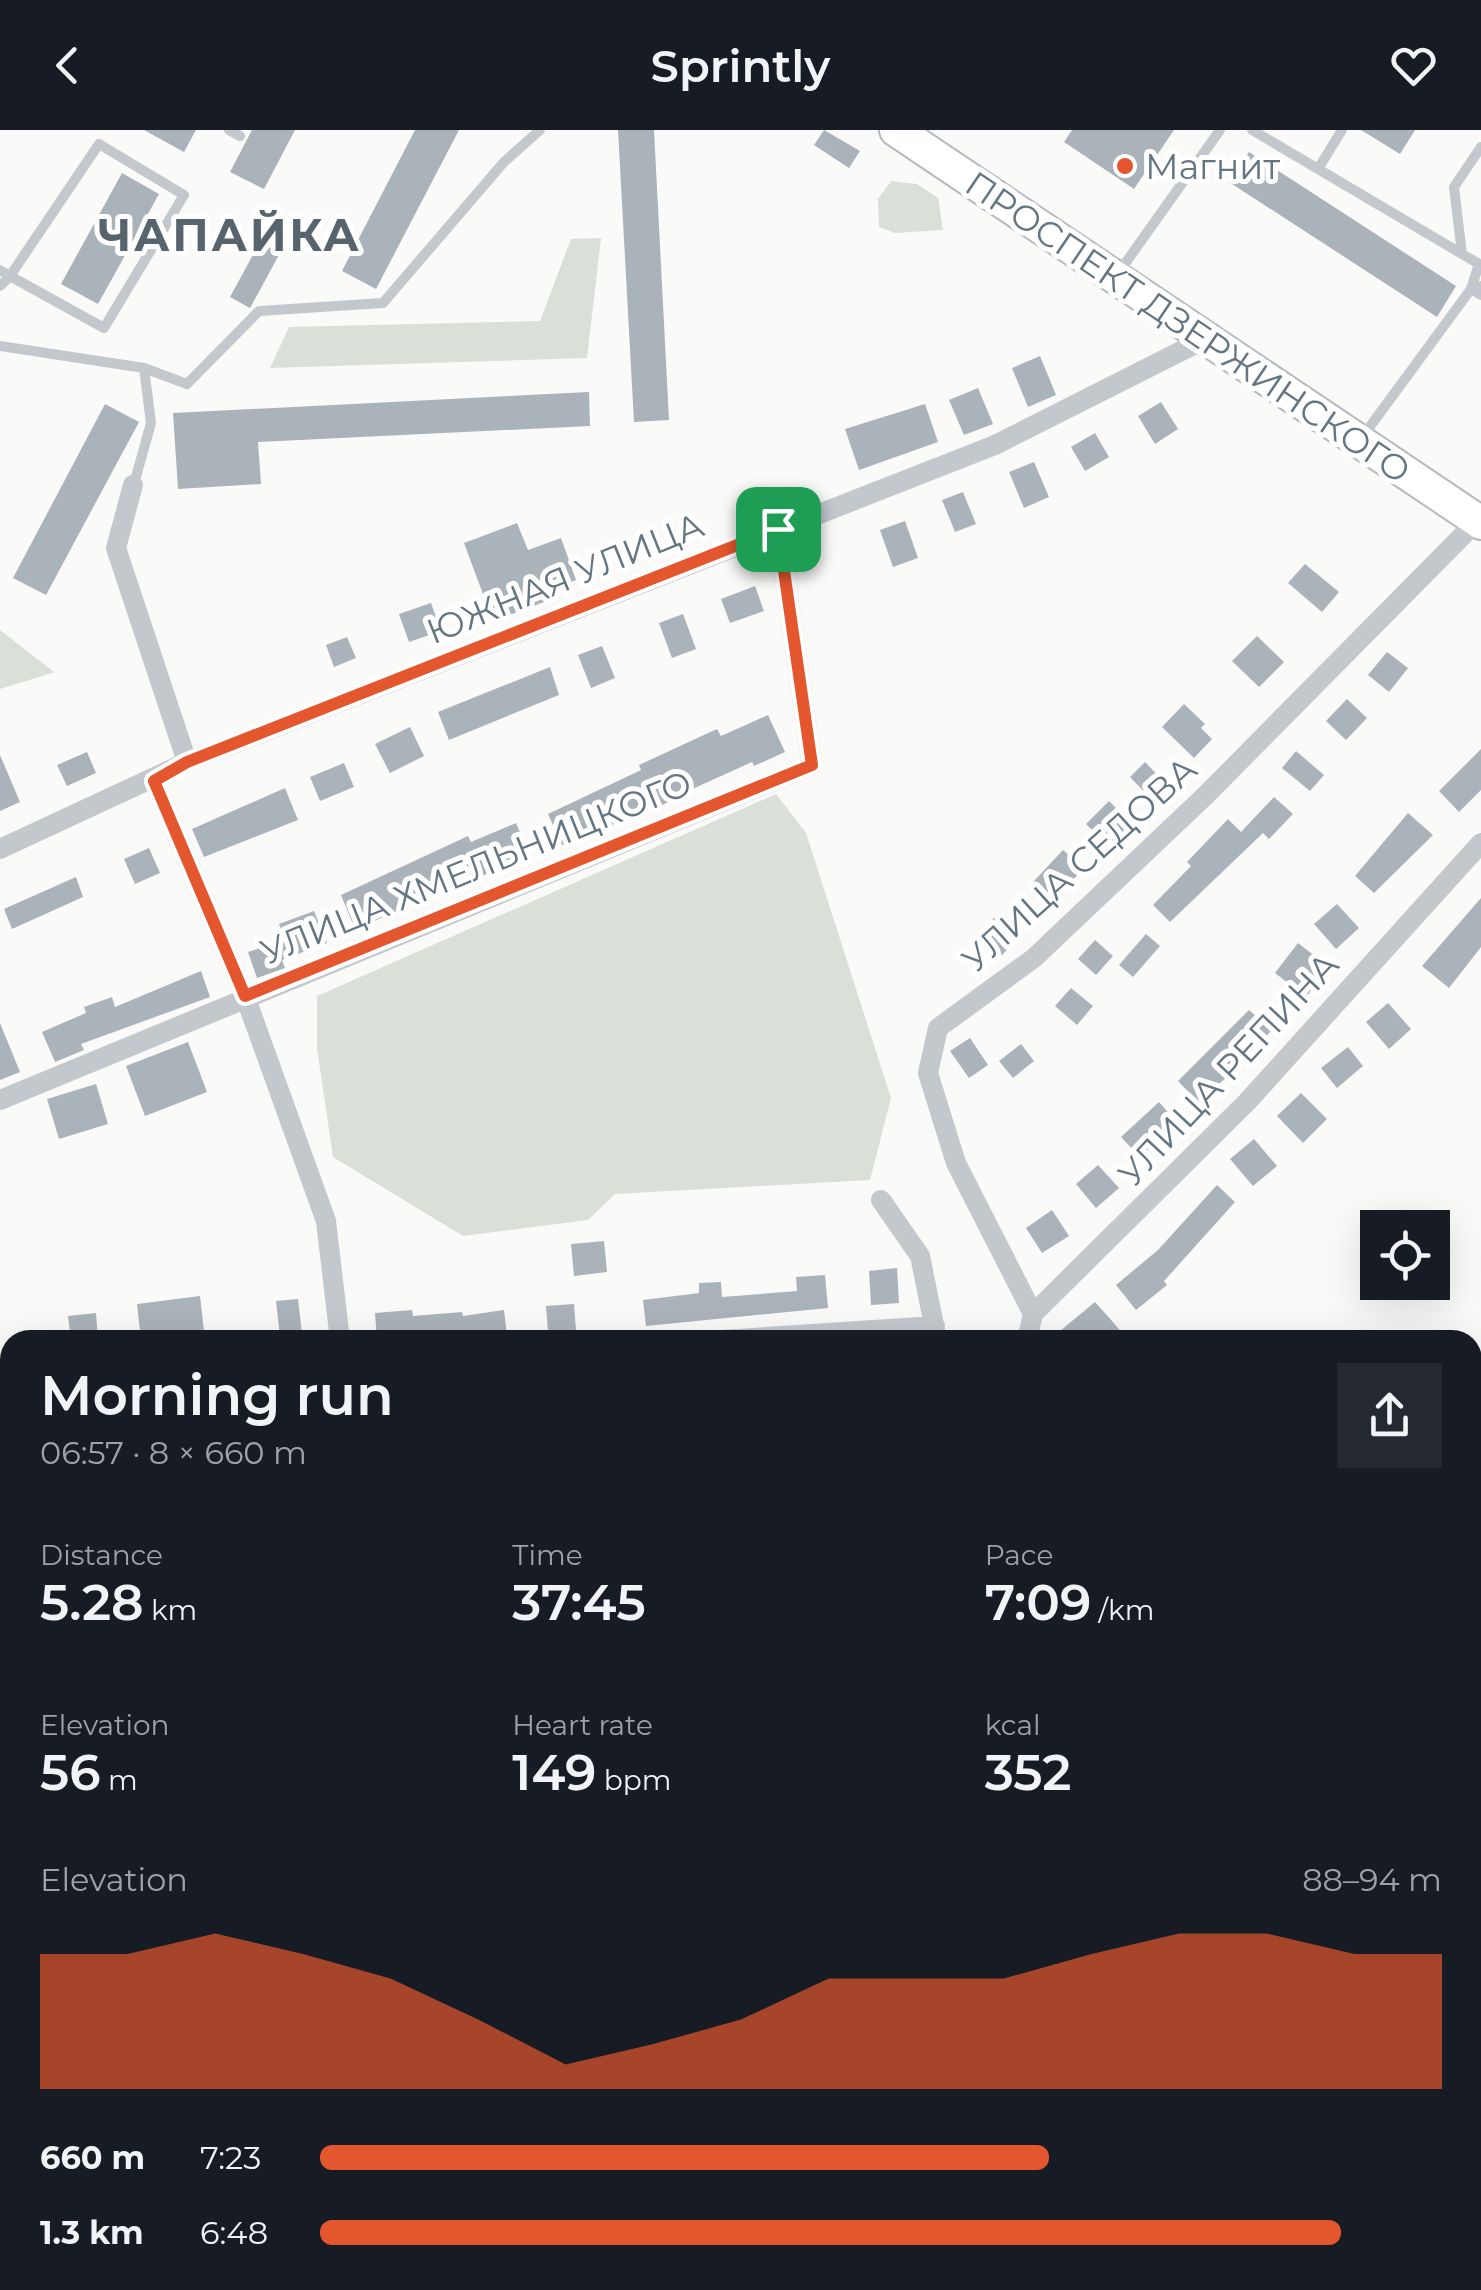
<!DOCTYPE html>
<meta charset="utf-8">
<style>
:root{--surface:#171b24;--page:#242831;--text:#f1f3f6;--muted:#9ea1a6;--accent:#e4572e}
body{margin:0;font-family:Montserrat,sans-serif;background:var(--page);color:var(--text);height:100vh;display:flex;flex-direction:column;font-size:38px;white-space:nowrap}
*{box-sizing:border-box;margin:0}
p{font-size:32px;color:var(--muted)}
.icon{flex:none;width:55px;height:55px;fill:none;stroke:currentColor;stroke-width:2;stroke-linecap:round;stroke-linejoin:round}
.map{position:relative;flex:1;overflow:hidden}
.details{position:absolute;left:0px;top:1200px;width:1482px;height:960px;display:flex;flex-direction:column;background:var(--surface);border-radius:30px 30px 0 0;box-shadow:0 10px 40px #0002}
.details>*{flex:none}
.tools{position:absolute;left:1360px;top:1080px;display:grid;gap:20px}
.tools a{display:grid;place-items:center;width:90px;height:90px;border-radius:0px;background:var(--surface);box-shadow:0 10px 40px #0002;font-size:50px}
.pin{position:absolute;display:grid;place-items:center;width:85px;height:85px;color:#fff;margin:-42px;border-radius:20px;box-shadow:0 5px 15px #0006}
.round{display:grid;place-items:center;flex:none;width:105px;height:105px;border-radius:0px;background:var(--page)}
.head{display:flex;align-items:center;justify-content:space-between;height:170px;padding:0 40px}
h1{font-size:55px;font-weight:600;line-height:75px}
.metrics{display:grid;grid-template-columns:repeat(3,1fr);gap:15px;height:170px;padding:10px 40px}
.metrics div{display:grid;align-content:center}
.metrics b{font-size:50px;font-weight:600}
.metrics small{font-size:28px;font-weight:400}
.metrics p{font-size:28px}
.chart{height:280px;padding:20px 40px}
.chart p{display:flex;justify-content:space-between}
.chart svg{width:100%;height:180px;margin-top:10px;fill:var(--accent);opacity:.7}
ul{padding:0 40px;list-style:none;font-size:32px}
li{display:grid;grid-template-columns:160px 120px 1fr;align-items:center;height:75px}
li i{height:25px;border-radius:12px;background:var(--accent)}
header{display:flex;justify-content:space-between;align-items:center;height:130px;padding:0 40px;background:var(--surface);font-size:45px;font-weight:600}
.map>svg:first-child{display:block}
.green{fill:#dadfd7}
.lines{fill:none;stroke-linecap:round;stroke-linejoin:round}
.stream{stroke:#bbc7cb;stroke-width:5}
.building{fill:#aab3b9}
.primary-casing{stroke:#b5babe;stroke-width:36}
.service{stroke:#c3c8cc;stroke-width:10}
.minor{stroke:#c3c8cc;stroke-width:20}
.primary{stroke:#fff;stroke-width:32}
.route-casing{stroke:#fff;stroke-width:20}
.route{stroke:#e4572e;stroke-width:12}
.poi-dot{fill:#e4572e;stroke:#fff;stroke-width:4}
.labels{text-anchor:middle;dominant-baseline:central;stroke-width:10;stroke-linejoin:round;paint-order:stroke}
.poi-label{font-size:35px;fill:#657683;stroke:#fff;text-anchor:start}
.street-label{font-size:35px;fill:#657683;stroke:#fff}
.district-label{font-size:45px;font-weight:bold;letter-spacing:2.5px;fill:#57646e;stroke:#fff}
</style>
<header><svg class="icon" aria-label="back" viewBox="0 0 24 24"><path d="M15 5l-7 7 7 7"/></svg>Sprintly<svg class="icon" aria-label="heart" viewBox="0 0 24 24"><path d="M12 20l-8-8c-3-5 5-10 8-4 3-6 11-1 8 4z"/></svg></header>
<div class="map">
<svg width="1481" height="2160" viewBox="0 0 1481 2160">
<rect width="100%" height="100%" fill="#fafaf8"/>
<path class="green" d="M891,51L917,54L938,68L943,100L895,103L879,97L878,69Z
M601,108L587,228L270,238L289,197L540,191L571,109Z
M0,500L54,542H55L0,559Z
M776,664L806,703L891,968L870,1050L615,1064L588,1090L463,1106L333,1027L317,918V866Z
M448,2150H985L968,2160H440Z"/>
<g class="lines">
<path class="stream" d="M1472,1627H1481
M0,1916L10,1914
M1472,1954L1481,1949
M1087,2160L1106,2150
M1354,2160L1360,2150"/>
</g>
<path class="building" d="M144,0H196L184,22Z
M252,0H295L264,59L230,42Z
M415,0H459L376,159L342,141Z
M618,0H654L669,290L634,292Z
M824,0L860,21L849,38L814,15Z
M1072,0H1174L1134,59L1064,12Z
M1361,0H1415L1400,24Z
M1249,22L1456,156L1437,187L1229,52Z
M122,43L159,64L98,174L61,154Z
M260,112L280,123L250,178L230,167Z
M1040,226L1056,265L1028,277L1012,238Z
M978,258L993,294L964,305L949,270Z
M589,262L590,296L258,312L261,354L178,359L173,283Z
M1161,272L1178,299L1155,314L1138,286Z
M105,274L139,292L46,465L13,448Z
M925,274L938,312L859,340L845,299Z
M1095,303L1109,327L1085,341L1071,317Z
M1034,332L1049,367L1024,378L1009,342Z
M963,362L976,394L955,402L942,370Z
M905,391L918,428L893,437L880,400Z
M517,393L528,420L561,408L576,450L544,463L547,471L493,491L464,413Z
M1305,434L1339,462L1322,482L1288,453Z
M755,456L764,481L730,493L721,469Z
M431,473L441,501L409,512L399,484Z
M683,484L696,519L672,528L659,493Z
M1257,506L1284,532L1259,557L1232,531Z
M347,507L356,528L334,537L326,515Z
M602,516L615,548L591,558L578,525Z
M1387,522L1408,538L1389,562L1368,545Z
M550,537L559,565L449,610L438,582Z
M1347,569L1367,588L1346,610L1326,591Z
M1184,574L1205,594L1201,598L1212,609L1194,628L1162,597Z
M768,585L785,622L754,636L752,632L688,661L689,664L562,715L548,684L641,640L639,635L680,616L717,599L721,606Z
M410,597L424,626L390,643L375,614Z
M1481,619V660L1459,682L1439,661Z
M1296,621L1324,645L1310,661L1282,638Z
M87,622L96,643L67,656L57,635Z
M0,625L20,672L0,681Z
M1145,632L1168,656L1153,671L1130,647Z
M344,633L354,657L320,671L310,647Z
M285,658L298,690L204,727L192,699Z
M1274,667L1293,684L1269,709L1263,703L1170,792L1153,775L1191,736L1187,732L1228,689L1241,702Z
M1109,671L1132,694L1109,717L1086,694Z
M1408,683L1433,705L1374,763L1355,746Z
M516,693L530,726L355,799L341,765L468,706L471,712Z
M149,718L160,743L135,754L124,729Z
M1063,720L1084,738L1054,770L1034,751Z
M76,747L83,767L12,799L4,779Z
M1481,768V817L1449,858L1422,836Z
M1337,774L1359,798L1336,819L1314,794Z
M314,781L327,813L282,830L285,838L257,848L248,822L285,810L279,794Z
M998,784L1021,805L1002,825L980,803Z
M1146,804L1160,816L1133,847L1119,835Z
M1095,810L1113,826L1096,845L1078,829Z
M1298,813L1329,837L1306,867L1275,843Z
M201,841L210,867L81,914L84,920L55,932L42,902L86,883L84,877L112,867L115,877Z
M1071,858L1093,876L1077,895L1055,876Z
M1388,873L1411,899L1389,919L1366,892Z
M1249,880L1272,900L1200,974L1178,951Z
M0,893L20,942L0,950Z
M970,908L988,935L969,948L950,921Z
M188,912L207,962L145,986L126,936Z
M1021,914L1034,931L1013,948L999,931Z
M1348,917L1363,936L1337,958L1321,938Z
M96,954L108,994L59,1009L47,969Z
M1301,963L1327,989L1303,1013L1277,986Z
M1159,972L1177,992L1140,1027L1121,1007Z
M1254,1009L1277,1036L1253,1056L1230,1029Z
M1098,1035L1119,1058L1096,1078L1076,1054Z
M1217,1055L1235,1072L1164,1151L1167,1155L1136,1180L1116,1155L1158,1120Z
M1052,1080L1069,1106L1042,1123L1026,1098Z
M604,1111L607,1142L574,1146L571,1114Z
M897,1138L899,1173L871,1175L869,1141Z
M825,1145L828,1178L646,1196L643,1170L699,1163V1153L721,1152L722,1167L797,1161L796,1147Z
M200,1166L205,1210H141L137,1174Z
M298,1169L302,1204L280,1207L276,1171Z
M1095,1172L1112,1191L1128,1210H1068L1060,1201Z
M574,1174L576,1200L548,1202L546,1176Z
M412,1180L413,1186L462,1182L463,1186L504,1180L507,1206L377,1210L375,1183Z
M96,1183L98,1210H71L68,1186Z"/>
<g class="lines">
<defs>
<path id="primary" d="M896,0L1481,393"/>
</defs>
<use href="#primary" class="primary-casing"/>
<path class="service" d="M229,0L240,6
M1252,0L1479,134L1471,159L1481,165
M1318,39L1342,0
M1462,124L1454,57L1481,17
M0,140L10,146L104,198L184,65L99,14L10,146L0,156
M1119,142L1220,0
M0,216L144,238L151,293L134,354
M144,238L187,254L259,181L383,173L504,32L540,0
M1363,306L1471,159L1481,156"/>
<path class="minor" d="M133,355L116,418L187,632
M154,651L245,866L326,1091L340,1210
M0,719L187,632L995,315L1207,208
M0,970L812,635L778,399
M881,1070L920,1126L937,1210
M1033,1184L956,1033L928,943L938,898L1034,828L1206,665L1477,391
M721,1210L935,1196
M1027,1210L1033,1184L1247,972L1481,713
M0,1257L10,1256
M1472,1364L1481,1362
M0,1530L10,1529
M0,2012L10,2016
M164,2160L168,2150"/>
<use href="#primary" class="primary"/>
</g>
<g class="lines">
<defs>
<path id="route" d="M778,399L812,635L245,866L154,651L187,632Z"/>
</defs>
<use href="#route" class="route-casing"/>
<use href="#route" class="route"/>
</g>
<circle class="poi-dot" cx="1125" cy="36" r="10"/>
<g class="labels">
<g class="poi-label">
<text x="1145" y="36">Магнит</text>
</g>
<g class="street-label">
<text transform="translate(1188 197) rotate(34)">ПРОСПЕКТ ДЗЕРЖИНСКОГО</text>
<text transform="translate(565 448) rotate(-22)">ЮЖНАЯ УЛИЦА</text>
<text transform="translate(1079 734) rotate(-42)">УЛИЦА СЕДОВА</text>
<text transform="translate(476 737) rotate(-22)">УЛИЦА ХМЕЛЬНИЦКОГО</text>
<text transform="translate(1228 939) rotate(-47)">УЛИЦА РЕПИНА</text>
</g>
<g class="district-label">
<text x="230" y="104">ЧАПАЙКА</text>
</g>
</g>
</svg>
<div class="tools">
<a><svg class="icon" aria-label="locate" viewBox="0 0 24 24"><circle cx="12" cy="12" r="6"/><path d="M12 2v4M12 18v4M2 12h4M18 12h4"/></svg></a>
</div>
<div class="pin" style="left:778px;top:399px;background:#1e9e55"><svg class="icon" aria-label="arrive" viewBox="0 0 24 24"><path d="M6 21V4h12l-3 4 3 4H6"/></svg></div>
<section class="details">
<div class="head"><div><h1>Morning run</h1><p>06:57 · 8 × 660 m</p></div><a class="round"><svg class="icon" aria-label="share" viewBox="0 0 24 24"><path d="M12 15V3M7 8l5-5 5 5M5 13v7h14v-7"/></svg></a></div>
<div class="metrics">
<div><p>Distance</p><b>5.28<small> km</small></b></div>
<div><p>Time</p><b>37:45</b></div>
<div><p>Pace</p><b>7:09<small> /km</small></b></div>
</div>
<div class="metrics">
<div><p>Elevation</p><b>56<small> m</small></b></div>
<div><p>Heart rate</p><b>149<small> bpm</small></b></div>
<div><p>kcal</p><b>352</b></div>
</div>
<div class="chart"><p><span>Elevation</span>88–94 m</p>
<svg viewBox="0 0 160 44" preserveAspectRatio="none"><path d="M0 44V11L10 11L20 6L30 11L40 17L50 27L60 38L70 33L80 27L90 17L100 17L110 17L120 11L130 6L140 6L150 11L160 11V44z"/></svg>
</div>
<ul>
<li><b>660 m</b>7:23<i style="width:65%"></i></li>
<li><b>1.3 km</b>6:48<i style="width:91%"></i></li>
</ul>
</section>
</div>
